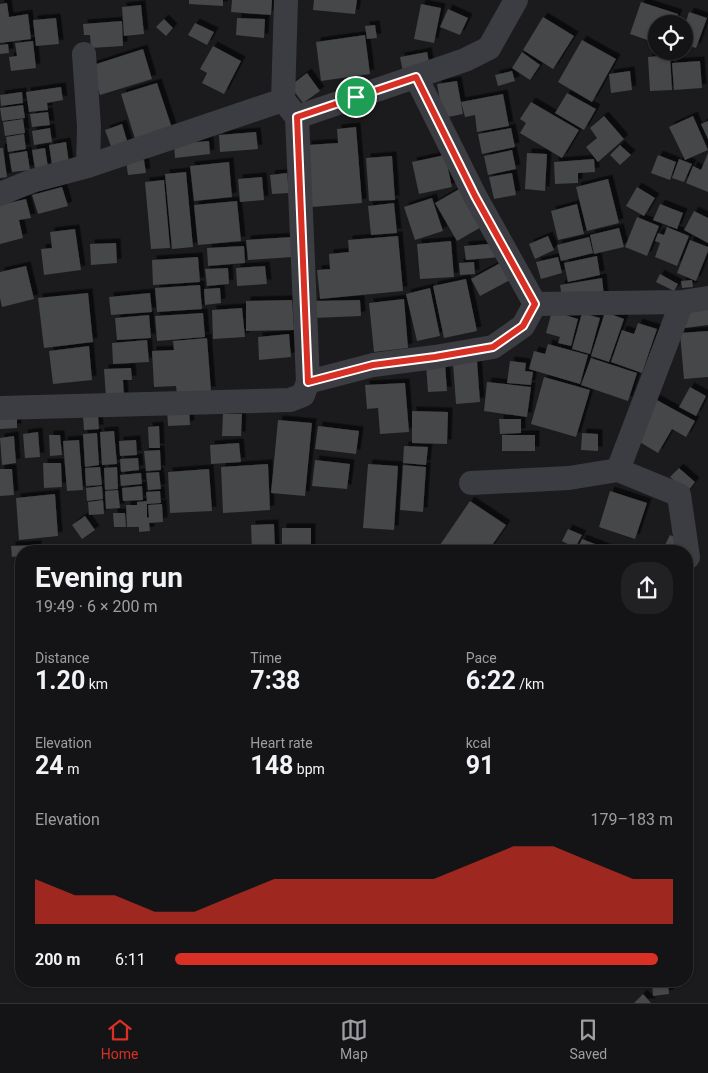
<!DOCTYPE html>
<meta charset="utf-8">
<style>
:root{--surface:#141416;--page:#212123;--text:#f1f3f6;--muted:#9d9ea1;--line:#333335;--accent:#d93025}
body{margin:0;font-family:Roboto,sans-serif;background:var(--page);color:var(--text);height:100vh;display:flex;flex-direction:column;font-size:19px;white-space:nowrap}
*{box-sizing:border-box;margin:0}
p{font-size:16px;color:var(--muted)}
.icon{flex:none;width:28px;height:28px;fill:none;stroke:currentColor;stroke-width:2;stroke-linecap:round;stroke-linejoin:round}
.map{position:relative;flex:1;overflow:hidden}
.drawer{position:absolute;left:15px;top:545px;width:678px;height:442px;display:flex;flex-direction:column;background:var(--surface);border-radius:20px;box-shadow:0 1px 4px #0004,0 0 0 1px var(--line)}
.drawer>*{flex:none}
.buttons{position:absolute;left:648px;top:15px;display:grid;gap:10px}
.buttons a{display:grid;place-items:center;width:45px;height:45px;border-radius:50%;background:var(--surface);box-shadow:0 1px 4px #0004,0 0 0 1px var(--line);font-size:25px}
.pin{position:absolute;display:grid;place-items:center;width:42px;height:42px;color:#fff;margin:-21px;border:2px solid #fff;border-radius:50%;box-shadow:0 1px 5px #0007}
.round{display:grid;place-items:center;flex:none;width:52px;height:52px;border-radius:20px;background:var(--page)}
.head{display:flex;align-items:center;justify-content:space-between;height:85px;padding:0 20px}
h1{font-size:28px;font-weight:700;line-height:38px}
.figures{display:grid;grid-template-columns:repeat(3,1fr);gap:8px;height:85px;padding:5px 20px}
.figures div{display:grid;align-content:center}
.figures b{font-size:25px;font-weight:700}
.figures small{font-size:14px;font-weight:400}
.figures p{font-size:14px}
.chart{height:140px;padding:10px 20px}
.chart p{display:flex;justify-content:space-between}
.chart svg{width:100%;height:90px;margin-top:5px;fill:var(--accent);opacity:.7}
ul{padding:0 20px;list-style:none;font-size:16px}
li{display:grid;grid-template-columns:80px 60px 1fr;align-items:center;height:38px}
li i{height:12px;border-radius:6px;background:var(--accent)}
.dock{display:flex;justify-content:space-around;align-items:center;height:70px;border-top:1px solid var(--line);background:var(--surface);font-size:14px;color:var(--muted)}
.dock a{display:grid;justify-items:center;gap:2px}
.dock .current{color:var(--accent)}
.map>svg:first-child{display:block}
.building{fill:#45464a;filter:url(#shadow)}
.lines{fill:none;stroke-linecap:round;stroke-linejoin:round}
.street{stroke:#3c3d42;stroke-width:24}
.route-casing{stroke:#fff;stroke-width:10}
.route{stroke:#d93025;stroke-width:6}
</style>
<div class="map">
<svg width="708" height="1003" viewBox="0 0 708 1003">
<defs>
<filter id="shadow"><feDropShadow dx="4.5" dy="-4.5" stdDeviation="0" flood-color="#0009"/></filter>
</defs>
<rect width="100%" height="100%" fill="#1b1b1d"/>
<path class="building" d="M189,0H223V6L189,4Z
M232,0H272L271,15L231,12Z
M314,0H357L355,14L313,10Z
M641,2L678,14L674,24H656V43L630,34Z
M7,3L9,17L28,14L31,39L0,43V4Z
M421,4L441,8L434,43L414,39Z
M141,5L144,34L124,36L122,7Z
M448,9L468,18L460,35L440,27Z
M689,12L707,18L696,48L684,44V28Z
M543,17L574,36L553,69L523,50Z
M56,18L59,44L36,46L33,20Z
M237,18L265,19L264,38L236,35Z
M164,19L173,28L166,36L156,27Z
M122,21L123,46L91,48L90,35H84L83,24Z
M195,23L214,32L207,45L188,35Z
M375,25L377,38L367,39L365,26Z
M365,35L370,74L321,81L316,42Z
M582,40L616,59L592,102L558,82Z
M33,41L36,68L11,71L9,57L17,56L15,43Z
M8,44L9,53L0,54V45Z
M213,46L241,61L224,94L202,83L207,73L200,69Z
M143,49L152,79L100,95L90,66Z
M427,52L430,67L403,72L400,57Z
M522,52L540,65L530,80L512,68Z
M670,55L672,90L650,91L648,57Z
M700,61L702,88L674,90L672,63Z
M512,71L515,81L498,86L495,75Z
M630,71L632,90L611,93L609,74Z
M307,73L320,91L303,103L290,86Z
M457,81L463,114L443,118L437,84Z
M157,83L172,128L135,139L121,94Z
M61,87L63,100L47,103L48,110L29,112L26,92Z
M22,92L23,103L1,106L0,95Z
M567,93L596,109L584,130L555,113Z
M503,94L509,126L477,132L475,115L465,117L461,102Z
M531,102L579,130L562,158L520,133L526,123L520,119Z
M23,105L25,118L2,121L0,108Z
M48,112L50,125L32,127L30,114Z
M604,116L624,139L598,162L586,147L597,138L590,128Z
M693,116L708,150L685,160L669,127Z
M23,119L25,133L5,136L3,122Z
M708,121V139L701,124Z
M122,124L128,144L112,149L105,130Z
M356,127L362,203L312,207L307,145L338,143L337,129Z
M50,128L52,142L34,145L32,131Z
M511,128L515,147L482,154L478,134Z
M256,132L258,149L220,152L219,135Z
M24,134L26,149L8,152L6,137Z
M209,141L210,154L175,158L174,144Z
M66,142L69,163L52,165L49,145Z
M620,145L631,155L620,165L610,155Z
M0,148H3L7,177L0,178Z
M45,148L48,167L35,169L32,150Z
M512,150L516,169L488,175L484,156Z
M27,151L30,170L12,172L9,154Z
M527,153L547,154L545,191L525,189Z
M708,153V192L686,183L693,166L701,170Z
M445,155L452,187L419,194L412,162Z
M658,155L676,162L670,180L651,173Z
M392,156L395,200L369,201L366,158Z
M594,159L595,172L578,173V183L555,184L554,162Z
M679,159L692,164L684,182L672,178Z
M144,160L146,173L128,175L126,161Z
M229,162L232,197L194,201L190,166Z
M186,172L193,247L172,249L165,174Z
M287,173L289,193L272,194L270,175Z
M512,173L516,195L494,199L489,177Z
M262,177L264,200L240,202L238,179Z
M608,179L619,223L587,231L576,187Z
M164,180L170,248L151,249L145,182Z
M62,187L68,206L38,214L32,195Z
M637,187L655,198L644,216L626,206Z
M461,188L483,226L457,241L435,203Z
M432,198L443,231L415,240L404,207Z
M26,199L31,218L19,220L23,238L0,244V205Z
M237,201L241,241L198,245L194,205Z
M394,203L397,233L371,235L368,206Z
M577,204L584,234L558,240L551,211Z
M660,204L683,213L677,229L653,220Z
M694,211L708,218V243L684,230Z
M637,217L659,226L647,256L625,247Z
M667,227L689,236L677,266L655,257L660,243L655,241L658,233L664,235Z
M619,228L624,247L594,254L590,235Z
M75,229L81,270L44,275L41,249L52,248L50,232Z
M398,236L403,291L320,299L317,270L330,269L329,254L349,252L348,240Z
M548,236L554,250L535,259L529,244Z
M292,237L293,257L248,260L246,240Z
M589,237L593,253L561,261L557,245Z
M690,240L708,247V251L696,281L677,273Z
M451,241L454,277L420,279L417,244Z
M116,243L117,263L91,265L90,244Z
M500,243L501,257L466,260L464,246Z
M244,246L245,263L208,266L207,248Z
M597,256L600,275L568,282L564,263Z
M198,257L200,282L153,285L152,260Z
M558,257L562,273L541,279L536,262Z
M474,262L475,274L460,275L459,263Z
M502,262L512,279L480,296L471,279Z
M26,266L34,299L2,307L0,298V272Z
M265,266L267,284L237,286L236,268Z
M228,268L229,284L207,286L205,269Z
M660,274L678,284L674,291L656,282Z
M602,278L604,296L563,303L560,285Z
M466,279L477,331L444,338L433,286Z
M692,280L693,287L682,288L681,281Z
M200,285L202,309L157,312L155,288Z
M220,288L221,303L205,305L204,289Z
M430,288L440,336L417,341L406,294Z
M88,293L93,342L44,348L38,298Z
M150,293L152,312L111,315L109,297Z
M404,299L408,348L374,352L369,303Z
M292,300L294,330L246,331V301Z
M360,300L361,316L314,318V301Z
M242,308L245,337L213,339L212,310Z
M708,309V325L685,328L684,312Z
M552,311L578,319L571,346L558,343L560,337L546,333Z
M605,312L624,319L609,362L591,356Z
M203,313L205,337L157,341L155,316Z
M582,313L600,318L590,354L572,349Z
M149,315L151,338L117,340L115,318Z
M638,323L657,329L642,373L611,362L622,330L634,334Z
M708,331V377L684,379L680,333Z
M289,334L291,357L259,360L258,337Z
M207,338L211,391L177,394L176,386L154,387L152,351L174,350L173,341Z
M147,340L149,362L113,364L112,343Z
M548,344L588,355L580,384L529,369L534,351L545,354Z
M89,346L92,380L53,384L49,351Z
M591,358L637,373L628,401L581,385Z
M477,361L480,402L456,404L453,363Z
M510,361L526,363L525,371L533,372L531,385L507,383Z
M445,363L447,391L428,392L426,364Z
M131,368L132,380H123L124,397L106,398L104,369Z
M544,377L590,390L576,437L531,424Z
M487,382L531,387L527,417L484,411Z
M405,383L409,432L380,434L378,408L367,409L365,385Z
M690,387L706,396L696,416L679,407Z
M655,399L695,421L686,437L672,429L658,453L633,438Z
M189,409L190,425L168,426L167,410Z
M412,411L448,412L447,444L412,443Z
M223,414H242L241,436H222Z
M17,415V428L0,429V416Z
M98,416L99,429L84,430L83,417Z
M499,419H521V433L500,434Z
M278,420L312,423L305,496L271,493Z
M159,426L160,448H149L148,427Z
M318,426L359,431L356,454L315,449Z
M114,431L117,464L102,465L100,432Z
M38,432L40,457L25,458L23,434Z
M97,433L99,465L85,467L83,434Z
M582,433L598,434V451L581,450Z
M49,435H60L62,455L50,456Z
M502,435H535V451H502Z
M14,436L16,463L2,465L0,438Z
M79,440L83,490L67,491L63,441Z
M136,440L137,455L120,456L119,441Z
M239,443L241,462L211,464L210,445Z
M404,446L428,447L426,465L403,463Z
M160,450L161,470L146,471L144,451Z
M138,458L139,470L121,472L120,459Z
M315,460L350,464L347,489L312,486Z
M43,463H61L62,487L44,488Z
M268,464L270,510L223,513L221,467Z
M368,464L398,466L394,530L363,528Z
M403,465L426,467L423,512L400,510Z
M100,467L102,485L86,486L85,468Z
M117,467L118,489L105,490L104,468Z
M679,468L695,482L687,492L670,477Z
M0,469H12L14,495L0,496Z
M209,469L212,511L170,513L168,472Z
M159,472L161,489L148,490L146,473Z
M141,473L142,484L121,486L120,475Z
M102,486L103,499L87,501L86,488Z
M142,486L143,500L123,501L122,488Z
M118,490L120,508L106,509L105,491Z
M160,491L161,503L147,504V518L149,517L148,505L162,504L163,522L149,523L150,531L139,532V527H127L126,505H137V502L147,501L146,492Z
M610,491L647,503L635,539L599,527Z
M55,494L58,536L19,540L16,498Z
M103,500L104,514L89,515L88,502Z
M470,501L506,525L488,551H450L440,545Z
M113,513H125L126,527H114Z
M85,516L95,530L82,539L72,525Z
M274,524L275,551H252L251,525Z
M282,528H311V551H282Z
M568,529L582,535L575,548L562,541Z
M670,535L685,542L680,551H662Z
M582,539L613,551H577Z
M37,545V551H21V556L12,557L11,546Z
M652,981H668L669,994L653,996Z
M643,994L651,1003H634Z"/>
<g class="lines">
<path class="street" d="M84,54L89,127L88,166
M416,77L475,196L535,304
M297,117L465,60L489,48L516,0
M0,194L32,181L88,166L283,100
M535,304L682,302L708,298
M308,382L373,365L435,357L493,347L523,326L535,304
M0,408L290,400L303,395L308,382L297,117L283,100L286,0
M618,470L682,302
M471,483L569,478L618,470L679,495L688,557"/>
</g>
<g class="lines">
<defs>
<path id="route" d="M416,77L475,196L535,304L523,326L493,347L435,357L373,365L308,382L297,117Z"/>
</defs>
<use href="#route" class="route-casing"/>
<use href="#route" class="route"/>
</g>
</svg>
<div class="buttons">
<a><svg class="icon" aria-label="locate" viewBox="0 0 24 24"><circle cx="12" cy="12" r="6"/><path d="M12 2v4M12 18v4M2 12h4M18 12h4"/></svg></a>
</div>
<div class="pin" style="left:356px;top:97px;background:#1e9e55"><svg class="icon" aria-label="arrive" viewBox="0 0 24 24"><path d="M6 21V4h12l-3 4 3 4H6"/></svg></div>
<section class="drawer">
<div class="head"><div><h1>Evening run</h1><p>19:49 · 6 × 200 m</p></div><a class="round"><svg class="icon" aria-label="share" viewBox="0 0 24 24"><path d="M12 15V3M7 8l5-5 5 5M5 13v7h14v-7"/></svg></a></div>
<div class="figures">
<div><p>Distance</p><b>1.20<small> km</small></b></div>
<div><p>Time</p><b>7:38</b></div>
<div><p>Pace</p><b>6:22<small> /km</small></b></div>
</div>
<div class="figures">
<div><p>Elevation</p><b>24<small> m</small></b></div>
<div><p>Heart rate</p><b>148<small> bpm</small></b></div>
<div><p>kcal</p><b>91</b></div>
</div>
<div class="chart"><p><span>Elevation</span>179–183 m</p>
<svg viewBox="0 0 160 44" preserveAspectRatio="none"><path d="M0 44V22L10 30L20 30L30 38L40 38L50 30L60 22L70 22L80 22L90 22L100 22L110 14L120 6L130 6L140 14L150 22L160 22V44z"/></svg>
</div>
<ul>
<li><b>200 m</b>6:11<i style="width:97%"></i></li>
</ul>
</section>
</div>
<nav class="dock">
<a class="current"><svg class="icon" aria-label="home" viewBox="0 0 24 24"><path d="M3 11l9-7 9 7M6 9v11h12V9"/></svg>Home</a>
<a><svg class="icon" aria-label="map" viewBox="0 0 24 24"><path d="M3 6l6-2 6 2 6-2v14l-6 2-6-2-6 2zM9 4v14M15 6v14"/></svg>Map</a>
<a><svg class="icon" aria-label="saved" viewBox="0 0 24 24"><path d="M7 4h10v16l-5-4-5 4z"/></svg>Saved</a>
</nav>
